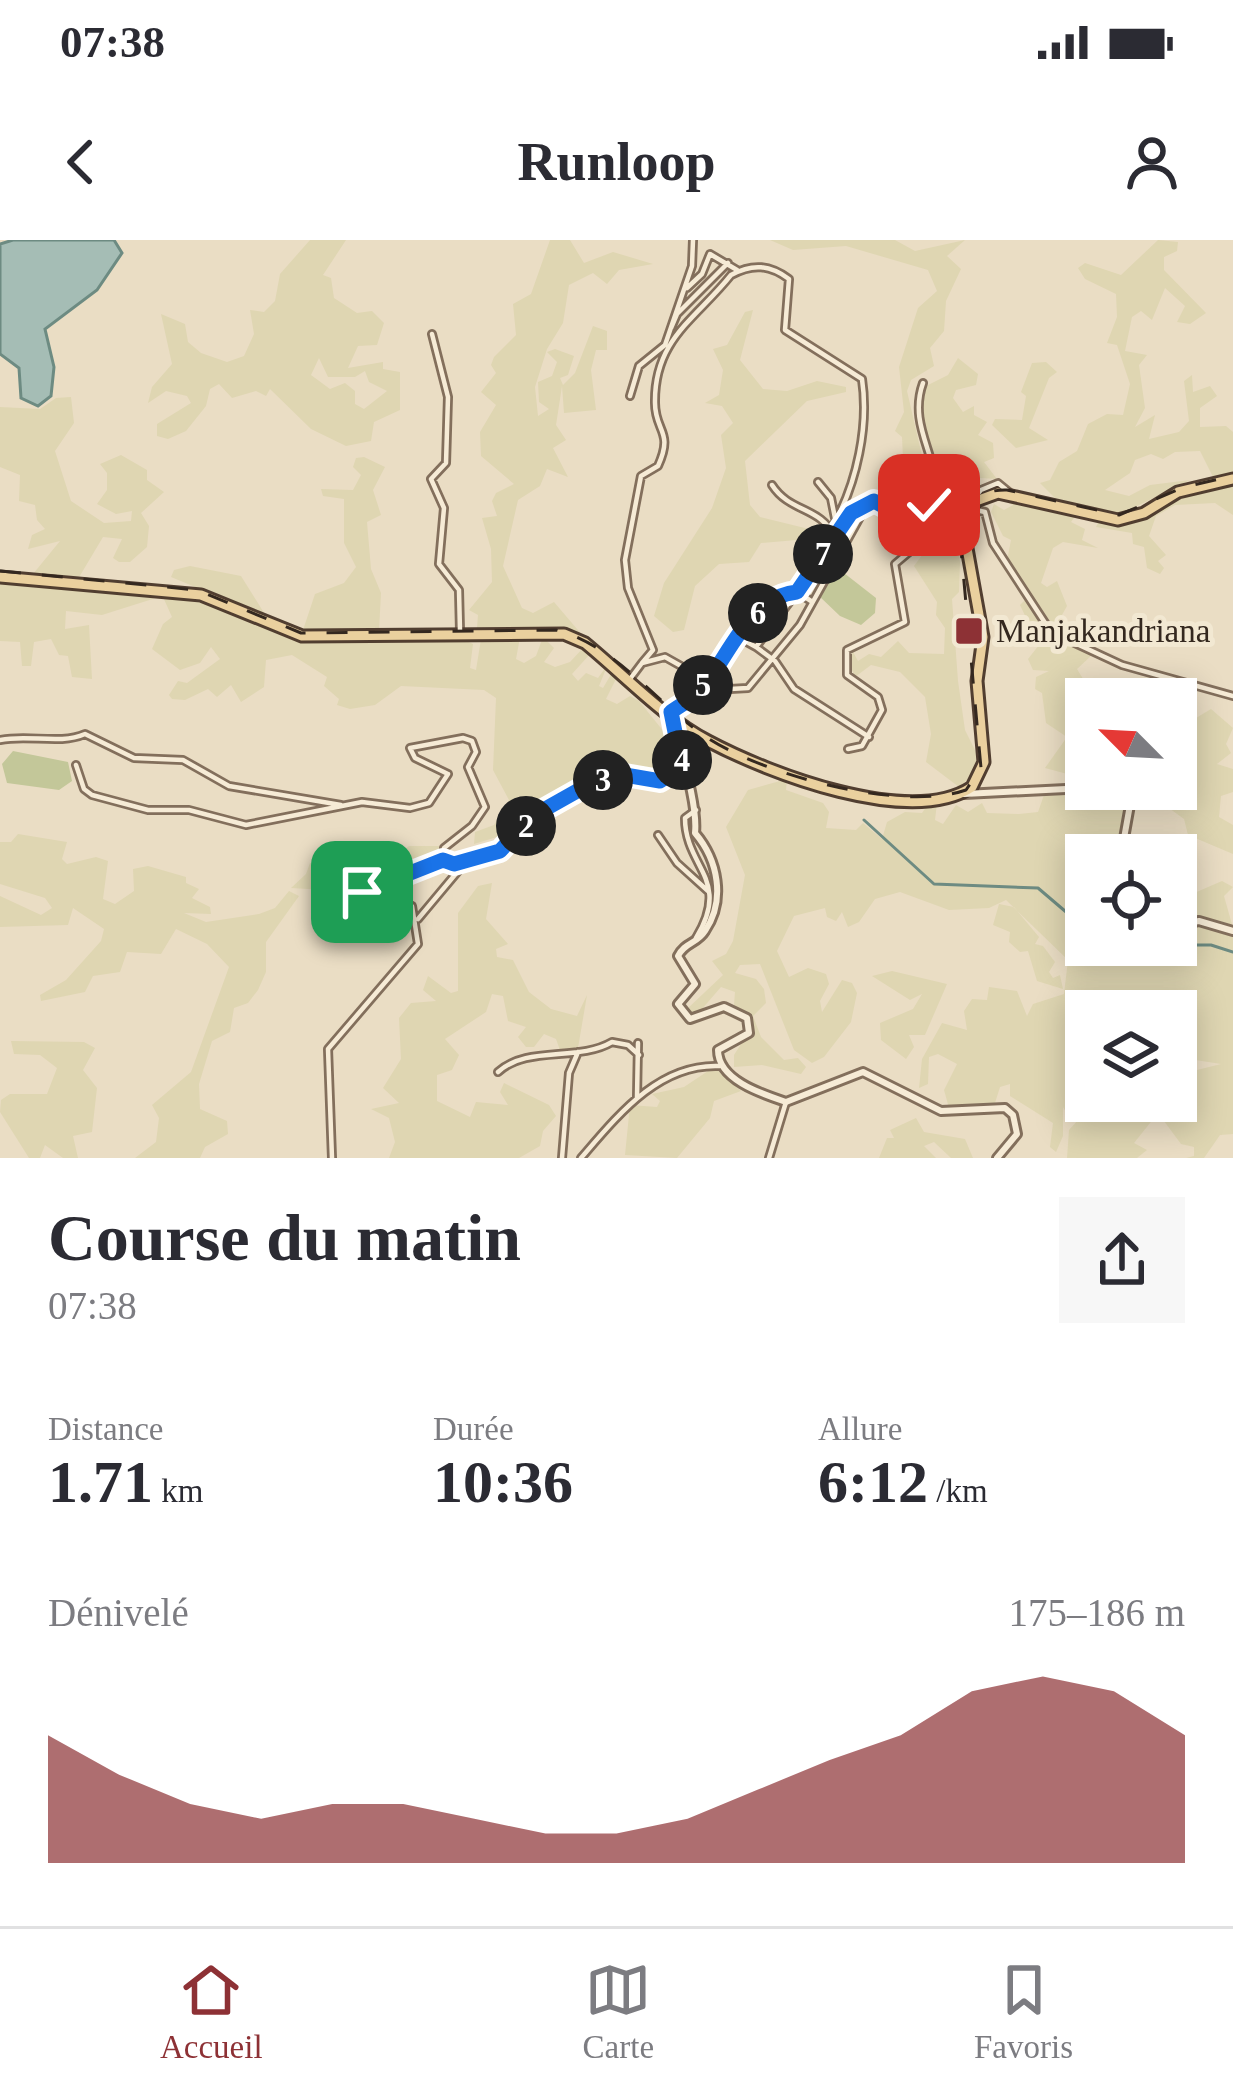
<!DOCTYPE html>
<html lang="fr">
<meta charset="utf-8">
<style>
:root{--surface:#fff;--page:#f7f7f7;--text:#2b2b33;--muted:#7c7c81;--line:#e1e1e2;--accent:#8d3135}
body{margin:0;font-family:Georgia,serif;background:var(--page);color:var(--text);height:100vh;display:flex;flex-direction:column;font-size:45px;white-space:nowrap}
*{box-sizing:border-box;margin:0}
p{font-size:39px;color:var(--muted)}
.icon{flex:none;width:66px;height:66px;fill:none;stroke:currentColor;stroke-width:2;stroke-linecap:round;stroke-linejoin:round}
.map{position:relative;height:918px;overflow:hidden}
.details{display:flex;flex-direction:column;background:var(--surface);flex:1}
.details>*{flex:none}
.needle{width:78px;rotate:294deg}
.buttons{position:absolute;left:1065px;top:438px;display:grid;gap:24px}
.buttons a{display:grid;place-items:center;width:132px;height:132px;border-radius:0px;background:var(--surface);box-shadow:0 6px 30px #0003;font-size:60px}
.pin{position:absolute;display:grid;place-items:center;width:102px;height:102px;color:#fff;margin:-51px;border-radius:24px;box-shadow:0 6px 18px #0006}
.km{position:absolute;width:60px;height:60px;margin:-30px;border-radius:50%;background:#222;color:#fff;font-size:33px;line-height:60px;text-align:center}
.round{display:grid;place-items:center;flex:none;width:126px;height:126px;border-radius:0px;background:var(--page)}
.head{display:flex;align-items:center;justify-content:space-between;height:204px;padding:0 48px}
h1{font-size:66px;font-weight:700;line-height:90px}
.stats{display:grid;grid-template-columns:repeat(3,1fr);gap:18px;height:204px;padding:12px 48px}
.stats div{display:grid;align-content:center}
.stats b{font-size:60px;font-weight:700}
.stats small{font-size:33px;font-weight:400}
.stats p{font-size:33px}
.chart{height:336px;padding:24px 48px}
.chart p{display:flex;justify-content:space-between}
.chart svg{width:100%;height:216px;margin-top:12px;fill:var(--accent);opacity:.7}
.status{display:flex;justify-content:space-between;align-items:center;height:84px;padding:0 60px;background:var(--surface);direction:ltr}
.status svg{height:33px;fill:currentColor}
header{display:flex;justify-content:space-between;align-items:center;height:156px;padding:0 48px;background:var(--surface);font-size:54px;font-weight:700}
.tab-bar{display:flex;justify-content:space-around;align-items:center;height:168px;border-top:3px solid var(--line);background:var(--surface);font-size:33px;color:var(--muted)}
.tab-bar a{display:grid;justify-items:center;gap:6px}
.tab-bar .current{color:var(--accent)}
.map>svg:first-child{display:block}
.farmland{fill:#dfd6b2;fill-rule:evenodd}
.green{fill:#c3c799}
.water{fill:#a5bdb5;stroke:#6d8b82;stroke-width:3}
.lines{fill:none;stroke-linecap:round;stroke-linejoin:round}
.stream{stroke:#6d8b82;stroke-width:3}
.minor-casing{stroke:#836f5c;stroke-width:10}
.tertiary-casing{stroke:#836f5c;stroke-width:12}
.primary-casing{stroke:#513e30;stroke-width:15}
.minor{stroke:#f6ebd6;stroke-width:4.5}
.tertiary{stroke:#f6ebd6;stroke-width:6}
.primary{stroke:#ead09e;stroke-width:9}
.rail{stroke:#34281f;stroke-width:3;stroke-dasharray:21 21;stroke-linecap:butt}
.route-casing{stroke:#fff;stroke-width:24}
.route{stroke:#1a73e8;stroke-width:15}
.poi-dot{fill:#8d3135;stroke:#f2e8d2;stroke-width:4.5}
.labels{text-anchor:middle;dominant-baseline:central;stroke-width:10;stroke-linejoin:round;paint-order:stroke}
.poi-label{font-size:33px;fill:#34281f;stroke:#f2e8d2;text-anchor:start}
</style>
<div class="status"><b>07:38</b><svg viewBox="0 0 49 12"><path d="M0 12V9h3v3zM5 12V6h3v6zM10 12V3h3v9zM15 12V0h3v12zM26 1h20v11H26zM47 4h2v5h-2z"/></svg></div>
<header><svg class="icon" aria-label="back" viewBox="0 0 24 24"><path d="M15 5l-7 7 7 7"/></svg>Runloop<svg class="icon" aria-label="person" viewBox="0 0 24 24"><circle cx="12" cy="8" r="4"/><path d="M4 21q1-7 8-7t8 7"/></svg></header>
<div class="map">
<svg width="1233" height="918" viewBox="0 0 1233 918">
<rect width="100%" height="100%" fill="#eaddc4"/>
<path class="farmland" d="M310,0H346L323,35L331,38L334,58L357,73L372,71L384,83L377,105L358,106L348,128L383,122V129L400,132V170L374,182L371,201L346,206L311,189L270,149L266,156L256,151L232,158L219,144L210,149L206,166L186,191L168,199L157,196V184L191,163L187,156L166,151L148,163L152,147L172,124L161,74L185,84L188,102L201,113L227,122L244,116L254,94L250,70L264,72L275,61L280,34ZM319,118L328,137H355L365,131L369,142L387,151L364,169L355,164V151L345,143L330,149L311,135Z
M550,0H570L584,23L613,12L653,24L619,30L607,44L593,33L569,45L563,83L547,109L535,147L538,176L549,169L539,162L538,142L552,136L557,122L547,112L555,109L574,116L568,135L560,138L563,145L575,133L593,86L607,91V110H596L591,130L596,170L564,173L562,146L556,185L566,200L553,208L568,237L547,229L540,246L518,260L503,326L522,368L533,373L554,362L583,396L546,387L477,388L478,375L469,370L492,342L491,309L482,278L497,276L492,261L496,253L514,244L481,216L480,192L496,165L481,152L496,133L491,125L494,117L516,95L513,64L531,54Z
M770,0H895L915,11L965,0L947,16L961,29L946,61L944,91L930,108L934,126L911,140L907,151L926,233L935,251L930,262L924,265L909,256L890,232L903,219L902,197L895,191L904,172L899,127L918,68L937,51L928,30L846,6L793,10Z
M1158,0L1178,2L1177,11L1164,17V30L1206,73L1190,84L1177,82L1185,66L1165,48L1152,80L1141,71L1132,77L1125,111L1147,115L1139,125L1145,168L1135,187L1155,175L1149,199L1179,192L1189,181L1184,141L1192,135L1193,152L1210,146L1217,156L1200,168V187L1226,186L1233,192V233L1213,237L1200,211L1175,212L1163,219L1151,214L1135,220L1130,233L1105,250L1129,256L1150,245L1190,240L1121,274L1055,258L1040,243L1050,240L1059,222L1077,211L1088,184L1107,174L1123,175L1130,144L1117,105L1107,103L1117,77L1116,54L1085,39L1078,28L1085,23L1121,35Z
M753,70L740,120L763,149L787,151L817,141L846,147V152L807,161L745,221L750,265L760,277L813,290L808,299L761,303L749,322L719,324L695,346L684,390L673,392L654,376L664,343L712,268L726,228L721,195L733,183L722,166L705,163L719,155L723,130L713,109L727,105L745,72Z
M958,118L978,134L976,145L956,150L953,158L963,172L974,166V175L987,182L978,195L993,203L994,218L984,222L997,239L980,238L979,229L956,221L950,224L948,240L937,242L928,220L918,173L924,147L948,135Z
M1046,122L1057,132L1049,138L1029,188L1048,200L1016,208L992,185L995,179L1022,180L1026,156L1021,152L1032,123Z
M71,157L74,183L55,211L71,261L104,283L131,281L132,271L116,274L97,264L107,250V233L100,224L121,215L147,230V240L164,252L141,273L149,286L147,307L130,322H119L113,318L122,299L103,297L78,339L33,334L60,301L28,309L32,295L45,289L37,280L35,265L19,261L20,235L0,227V167L40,169L56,158Z
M364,217L385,227L373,250L381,275L367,282L371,329L381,353L379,391L303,390L315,354L344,343L356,327L344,303V259L323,256L321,249L353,250L361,235L353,227L356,218Z
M1233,243V275L1215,263L1175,265L1156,276L1149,296L1166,315L1158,321L1164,328L1160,334L1147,328L1144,307L1133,304L1132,293L1096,287L1099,281L1131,282L1187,253Z
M995,257L1076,275L1071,282L1085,289L1082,300L1098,308L1063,302L1053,308L1041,343L1047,347L1057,341L1067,366L1053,391L1007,321L1011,300L1003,296L991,272L994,264L1004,270L1013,265Z
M935,278L952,279L960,322L959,352L952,359L958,441L965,490L980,520L975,534L959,547L926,522L931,494L925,457L900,432L871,425L855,437L849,423L853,412L858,421L869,414L881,417L898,401L909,413L944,414L945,388L936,375L937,362L914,326L932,302Z
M190,326L241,336L266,376L171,337L174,330Z
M0,341L159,354V357L102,375L66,371L65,389L89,385L92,439L72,437L68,416L59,415L51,399L34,402L31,426H22L20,402L0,401Z
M163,357L207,361L296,401L462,399L473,404L470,428L476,430L481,399L520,397L516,419L524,423L536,416L543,397L554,408L544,422L555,427L570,422L584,407L591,413L572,434L578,441L586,433L598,438L608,424L599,446L603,448L613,431L619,433L606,459L617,464L630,456L639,461L673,503L659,532L636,527L595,532L559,562L540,568L537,563L526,571L520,590L474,604L475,592L494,585L509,560L493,530L496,458L484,450L401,446L375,465L350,469L337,465L339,459L324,446L327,437L292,415L266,420L264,447L241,462L231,445L217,457L208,449L185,460L172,459L169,455L178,441L187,443L220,419L211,407L200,423L180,430L152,409L163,384L172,377Z
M1025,360L1056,399L1093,414L1077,429L1088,447L1070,454L1073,490L1086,488V530L1071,535L1045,528L1067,497L1046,483L1042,453L1035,449L1036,437L1049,431L1033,430L1028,419L1039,405L1020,365Z
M1211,469L1233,488L1226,504L1231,513L1217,524L1233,529V552L1221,556L1219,577L1233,585V614L1188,595L1184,579L1162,563L1137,570L1133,567L1139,553L1122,549H1176V517L1196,478Z
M787,539L786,550L823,563L829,572L826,588L856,590L863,583L882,599L887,582L905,572L922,573L929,563H937L935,580L943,584L956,565L968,572L982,563L987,573L1019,574L1038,572L1044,555L1073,551L1075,562L1082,565L1094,550L1120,553L1128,566L1118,615H1086V705H1176L1177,690L1201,683L1233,693V894L1220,895L1204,918H1186L1194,916V907L1181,904L1158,873L1134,903L1147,910L1137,918H1067L1069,890L1095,861H1176V821L1193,831L1221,824L1189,819L1176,810V771H1086V847L1075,856L1071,881L1063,867V896L1056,912L1050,907L1053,883L1010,856V844L1000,847L995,863L949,868L944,850L957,824L938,814L929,817L928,844L919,848L922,819L942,783L967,790L964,771L972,759L987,760L989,747L1017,751L1027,776L1033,764L1064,754L1068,720L1006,660L989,668L949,670L900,652L875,659L859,682L848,687L842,672L836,681L827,677L825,668L794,676L777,711L789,737L808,728L826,734L829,744L820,761L822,772L842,740L852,743L857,753L851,782L824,817L812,823L794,810L760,724L740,725L735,733L756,739L764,749L766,763L753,776L761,797L784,820L798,818L806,827L801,834L762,825L734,827V815L752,787L734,765L735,752L721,747L695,777L686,770L723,735L712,721L726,714L733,701L745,635L726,587L748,550Z
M18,594L67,602L62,619L67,624L96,617L108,621L103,659L115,664L134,651L133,629L148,626L186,637V643L199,649L192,658L210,667L211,674L184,673L206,682L259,674L275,668L289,651L299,656L266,702V732L258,750L248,763L234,768L230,792L212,801L199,844L200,869L227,881L228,894L205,907L200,918H135L156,902L159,878L152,865L191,832L229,727L207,704L176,689L161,714L127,712L120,732L93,736L85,752L41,761L40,755L66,740L101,701L104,689L73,668L68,685L0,687V656L41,675L52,668L45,658L0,644V602H11Z
M409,606H440L441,614L397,628L382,627L374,644L366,645L363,636L354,639L349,663L326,650L291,648L306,634L310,623L347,630L394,617Z
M1222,641L1233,647L1224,656L1233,688L1185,679L1189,670L1182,667L1192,654Z
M492,643L486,679L508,704L496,709L497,717L513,720L529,752L551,769L577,776L587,755L578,808L560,810L556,799L544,794L534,807H526L518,797L526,787L508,781L503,756L492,754L486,772L445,799L459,815L452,830L437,835V861L470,877L476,862L508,865L500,852L504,843L549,865L556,876L543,891L540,906L519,918H389L395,902L389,878L371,869L399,863L383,848L401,819L399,778L411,763L436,761L423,750L428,736L451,753L458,751V673L478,646Z
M999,664L1014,667L1039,697L1035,704L1043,706L1055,722L1049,732L1053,738L1060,735L1063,749L1037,741L1028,711L1020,712L1009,702L1010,692L993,685Z
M892,731L947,744L925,795H909L914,807L906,819L881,800L880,783L913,769L922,754L910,760L872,736Z
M11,801L84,802L95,808L83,830L97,848L92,892L73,896L78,918H63L45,905L40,918H29L0,872L1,860L10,854H47L57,828L40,815L14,814Z
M714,827L741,851L714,861L710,878L677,918L625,915L630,865L657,867L660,861L652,854L684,847Z
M916,878L924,892L965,899L973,918H951L934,902L924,906L936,918H879L887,898H894L890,890Z"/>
<path class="green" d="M835,326L876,358L875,373L861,385L840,376L818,355Z
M13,511L68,522L72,541L59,550L7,543L2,524Z"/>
<path class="water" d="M13,0H114L122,13L97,50L45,89L54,127L51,156L38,166L21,158L19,128L0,114V4Z"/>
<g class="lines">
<path class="stream" d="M864,580L934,644L1038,648L1086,689
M1146,705H1211L1233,712"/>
<defs>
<path id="minor" d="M687,48L702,34L710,14L737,30
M671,88L677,74L728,23
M432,94L448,157L446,223L431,239L444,268L439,324L459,350L460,391
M630,156L639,126L665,105L692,26L693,0
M818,242L831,258L835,278
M772,245C790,273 820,266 835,297
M869,261L880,265L908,313L920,296L923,274L957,277L981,250L998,243L1009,252
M885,268L915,276L934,258C942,219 907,188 923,143
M976,270L985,272L993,303L1051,392L1122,425L1233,456
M736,396L756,407L797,352L811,361
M756,407L775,421L794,449L869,497
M642,423L653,410L628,348L625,320L641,236L658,226C674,191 655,192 655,163C654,99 696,79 731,35C753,23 770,25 789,39L785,90L862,139C869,186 857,242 834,284
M715,426L730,449L748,448L800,385L869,261
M630,439L642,423L665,417L706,440C728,408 755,357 797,352L851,273L869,261
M671,472L702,449L706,440
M0,500C29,494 59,505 85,494L134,518L183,520L229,546L341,565
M848,509L862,506L882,470L878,457L847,435V410L905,382L895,324L908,313
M76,525L84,549L92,555L148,570H189L246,585L362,562L410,568L429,563L448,534L415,518L410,508L463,498L472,501L476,512L468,527L485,567L472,586L444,608L443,620L454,624L500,611L531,577L586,546L625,535L660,541L682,527
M658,595L677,623L708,651
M418,679L464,624
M696,698C732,639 685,628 685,578L696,570
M498,832C527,805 578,822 612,802L628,805L639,815
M637,857L638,803
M332,918L328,809L418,704L412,666L385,656L364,661L359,655L442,621
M562,918L569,833L578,812
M581,918C618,875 659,823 720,826
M769,918L786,862"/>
<path id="tertiary" d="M674,483C681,512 698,566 695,593C718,620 726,660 705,691C697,704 685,702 678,716L695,744L678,764L690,779L724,767L747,778L749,793L718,810C718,840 762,854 786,862L863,832L941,871L1005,868L1013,875L1017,894L997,918
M1116,549L1130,565L1121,615
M964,554L1086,548
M1176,685L1199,681L1233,691"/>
<path id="primary" d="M0,337L201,355L302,396L564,394L585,403C624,435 664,478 708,501C768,533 910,588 972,547L984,522L977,441L983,397L963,286L976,261L998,253L1118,280L1144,273L1178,252L1233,239"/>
</defs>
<use href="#minor" class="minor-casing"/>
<use href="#tertiary" class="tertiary-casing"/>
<use href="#primary" class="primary-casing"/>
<use href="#minor" class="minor"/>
<use href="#tertiary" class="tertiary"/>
<use href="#primary" class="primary"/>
<path class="rail" d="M0,331L197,350L301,393L556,390C611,403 654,459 699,492C754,533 899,573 966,550L981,528L960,298C960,269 976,249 1007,250L1119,275L1184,247L1233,236"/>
</g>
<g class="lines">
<defs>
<path id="route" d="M362,652L443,620L454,624L500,611L531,577L586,546L625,535L660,541L682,527L671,472C679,466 694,458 701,450C729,417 748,357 797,352L851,273L874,261L898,274L915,276L929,265"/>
</defs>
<use href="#route" class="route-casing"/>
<use href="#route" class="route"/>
</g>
<rect class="poi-dot" x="954" y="376" width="30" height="30" rx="6"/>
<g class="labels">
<g class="poi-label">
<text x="996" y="391">Manjakandriana</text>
</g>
</g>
</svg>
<div class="buttons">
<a><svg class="needle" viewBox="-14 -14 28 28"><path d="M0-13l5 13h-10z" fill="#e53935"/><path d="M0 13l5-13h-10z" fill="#7c7c81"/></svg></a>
<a><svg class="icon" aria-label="locate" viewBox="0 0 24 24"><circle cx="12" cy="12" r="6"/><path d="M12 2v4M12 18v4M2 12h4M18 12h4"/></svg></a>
<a><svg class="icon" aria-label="layers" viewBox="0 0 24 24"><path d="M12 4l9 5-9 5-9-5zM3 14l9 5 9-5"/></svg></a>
</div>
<div class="pin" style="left:362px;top:652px;background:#1e9e55"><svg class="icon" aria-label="arrive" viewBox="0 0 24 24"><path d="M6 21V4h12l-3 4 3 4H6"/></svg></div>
<div class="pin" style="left:929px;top:265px;background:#d93025"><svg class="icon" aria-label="check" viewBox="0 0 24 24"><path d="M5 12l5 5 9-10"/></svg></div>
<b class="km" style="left:526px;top:586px">2</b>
<b class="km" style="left:603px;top:540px">3</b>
<b class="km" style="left:682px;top:520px">4</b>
<b class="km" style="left:703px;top:445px">5</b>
<b class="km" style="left:758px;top:373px">6</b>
<b class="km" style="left:823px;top:314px">7</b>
</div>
<section class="details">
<div class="head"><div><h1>Course du matin</h1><p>07:38</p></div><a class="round"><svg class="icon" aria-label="share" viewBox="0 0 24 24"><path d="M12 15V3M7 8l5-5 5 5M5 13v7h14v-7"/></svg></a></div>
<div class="stats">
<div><p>Distance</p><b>1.71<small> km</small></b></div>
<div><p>Durée</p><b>10:36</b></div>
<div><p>Allure</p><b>6:12<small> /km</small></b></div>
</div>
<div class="chart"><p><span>Dénivelé</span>175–186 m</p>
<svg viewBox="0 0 160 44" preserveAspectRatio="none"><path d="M0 44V18L10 26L20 32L30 35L40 32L50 32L60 35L70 38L80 38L90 35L100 29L110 23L120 18L130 9L140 6L150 9L160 18V44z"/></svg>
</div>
</section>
<nav class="tab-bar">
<a class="current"><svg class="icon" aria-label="home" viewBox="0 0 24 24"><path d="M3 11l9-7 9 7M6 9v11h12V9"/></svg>Accueil</a>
<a><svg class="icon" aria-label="map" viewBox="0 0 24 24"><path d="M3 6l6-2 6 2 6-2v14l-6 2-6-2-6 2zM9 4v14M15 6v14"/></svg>Carte</a>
<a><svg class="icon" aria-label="saved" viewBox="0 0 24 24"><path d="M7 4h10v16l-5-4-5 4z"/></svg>Favoris</a>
</nav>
